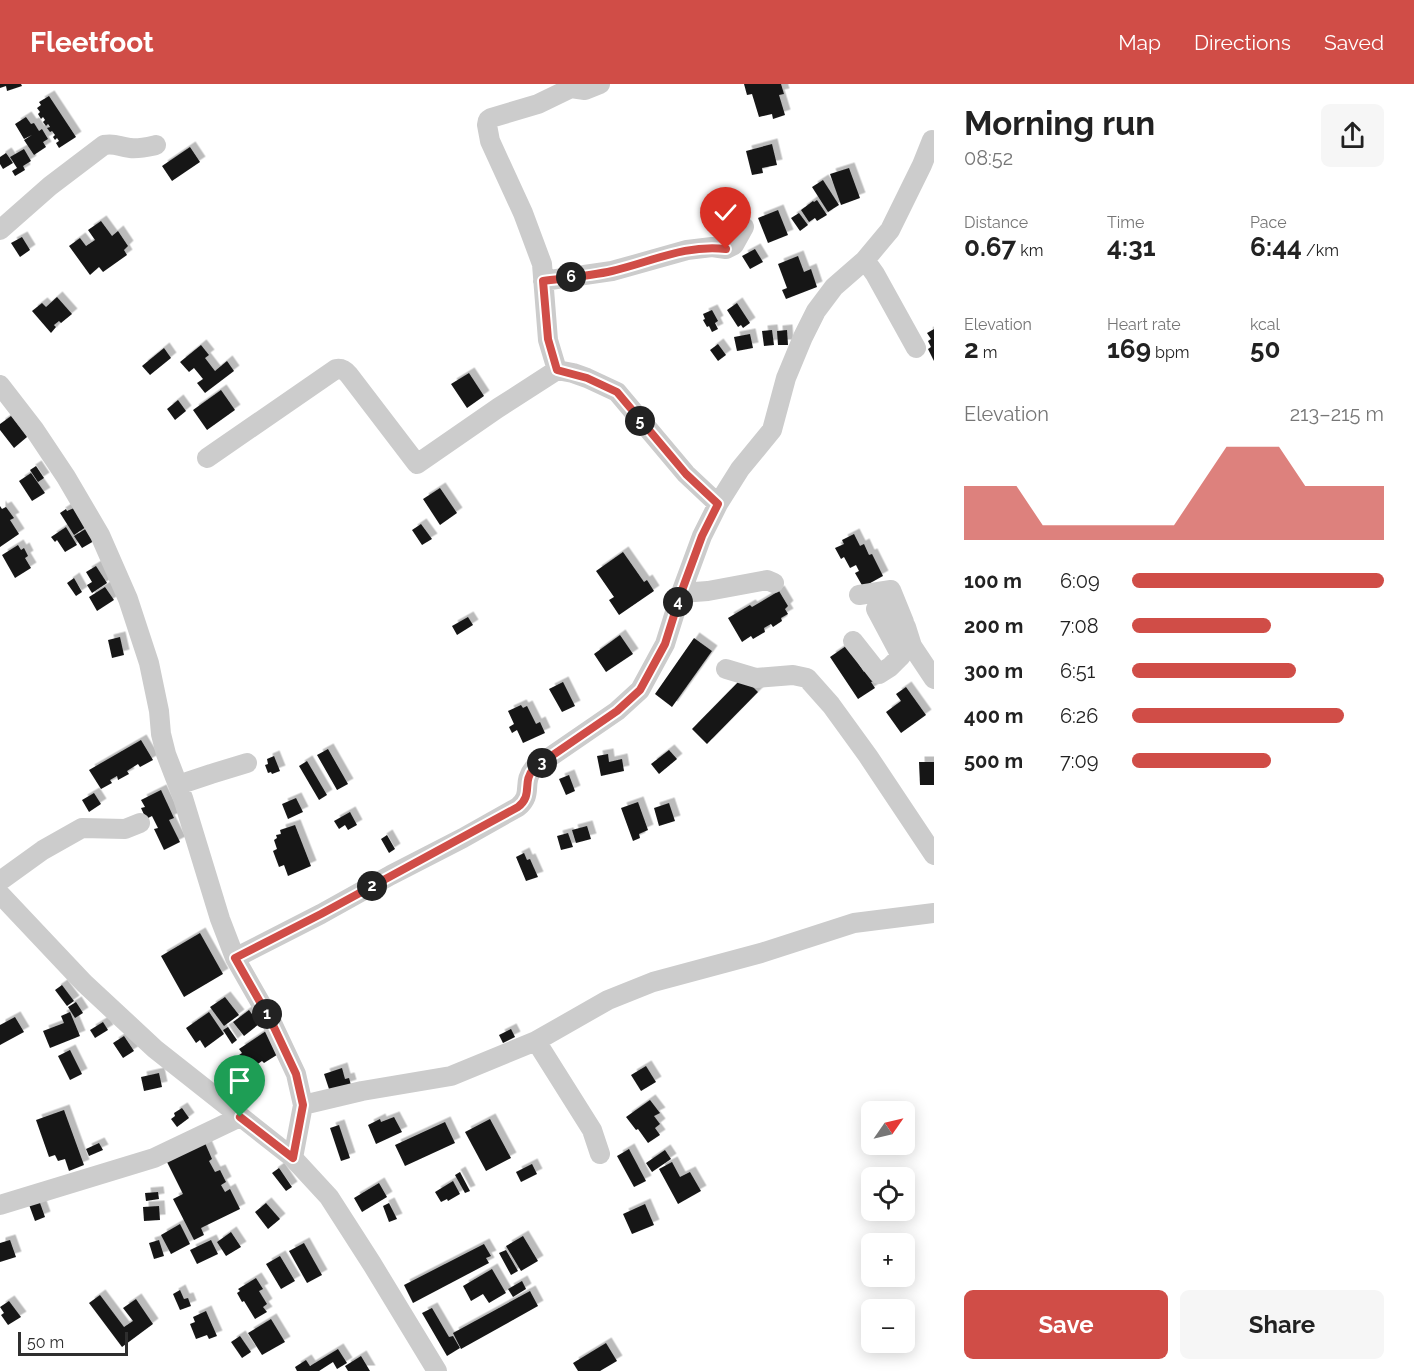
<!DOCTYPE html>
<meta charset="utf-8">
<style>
:root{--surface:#fff;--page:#f6f6f6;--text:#222;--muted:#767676;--accent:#d04d47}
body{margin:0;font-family:Raleway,sans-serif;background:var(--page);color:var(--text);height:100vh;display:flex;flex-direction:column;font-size:22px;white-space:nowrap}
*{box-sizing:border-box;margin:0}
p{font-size:20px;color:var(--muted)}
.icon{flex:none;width:33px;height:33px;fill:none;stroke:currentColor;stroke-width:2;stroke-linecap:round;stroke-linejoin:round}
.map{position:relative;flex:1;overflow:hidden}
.side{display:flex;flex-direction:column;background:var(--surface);width:480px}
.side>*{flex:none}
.needle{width:39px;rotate:56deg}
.tools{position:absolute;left:861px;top:1017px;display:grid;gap:12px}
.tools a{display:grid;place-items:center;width:54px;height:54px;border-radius:9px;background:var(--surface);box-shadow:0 3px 15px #0003;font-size:30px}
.scale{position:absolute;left:18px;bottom:15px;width:110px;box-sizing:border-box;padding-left:6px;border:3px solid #2f2f2f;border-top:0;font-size:16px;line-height:21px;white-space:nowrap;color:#2f2f2f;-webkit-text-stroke:4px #fff;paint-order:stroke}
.pin{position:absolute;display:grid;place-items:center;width:51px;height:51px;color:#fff;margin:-62px -26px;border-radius:50% 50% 50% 0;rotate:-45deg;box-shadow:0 0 6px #0007}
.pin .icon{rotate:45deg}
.km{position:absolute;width:30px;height:30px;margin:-15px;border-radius:50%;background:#222;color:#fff;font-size:16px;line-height:30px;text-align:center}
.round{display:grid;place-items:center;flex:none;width:63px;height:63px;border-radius:9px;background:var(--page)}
.headline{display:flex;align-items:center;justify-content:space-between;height:102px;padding:0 30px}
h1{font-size:33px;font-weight:700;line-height:45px}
.stats{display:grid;grid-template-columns:repeat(3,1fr);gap:9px;height:102px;padding:6px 30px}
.stats div{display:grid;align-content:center}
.stats b{font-size:26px;font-weight:700}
.stats small{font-size:16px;font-weight:400}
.stats p{font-size:16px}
.chart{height:168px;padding:12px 30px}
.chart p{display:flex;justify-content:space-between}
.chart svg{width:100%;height:108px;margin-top:6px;fill:var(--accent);opacity:.7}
.action{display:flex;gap:12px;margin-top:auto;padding:12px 30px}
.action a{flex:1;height:69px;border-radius:9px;background:var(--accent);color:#fff;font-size:24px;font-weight:700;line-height:69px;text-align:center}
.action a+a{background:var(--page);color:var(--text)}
ul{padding:0 30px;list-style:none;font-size:20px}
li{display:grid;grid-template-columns:96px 72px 1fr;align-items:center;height:45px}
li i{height:15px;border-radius:8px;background:var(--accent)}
header{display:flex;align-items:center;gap:36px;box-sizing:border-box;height:84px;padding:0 30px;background:var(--accent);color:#fff}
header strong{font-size:28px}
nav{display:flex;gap:33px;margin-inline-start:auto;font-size:21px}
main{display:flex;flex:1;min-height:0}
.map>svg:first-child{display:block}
.building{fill:#161616;filter:url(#shadow)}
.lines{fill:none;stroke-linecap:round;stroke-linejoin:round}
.minor{stroke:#ccc;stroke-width:20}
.route-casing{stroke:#fff;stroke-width:12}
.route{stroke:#d04d47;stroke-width:8}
</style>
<header>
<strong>Fleetfoot</strong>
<nav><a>Map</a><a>Directions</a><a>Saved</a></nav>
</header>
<main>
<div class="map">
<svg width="934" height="1287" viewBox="0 0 934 1287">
<defs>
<filter id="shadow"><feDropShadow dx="5.5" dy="-5.5" stdDeviation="0" flood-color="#0004"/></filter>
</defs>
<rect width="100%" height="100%" fill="#fff"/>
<path class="building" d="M0,0H21L22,2L7,7L6,2L0,4Z
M744,0H781L784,10L779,11L785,31L773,35L772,30L759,33L752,10L747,11Z
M49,12L76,53L59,64L56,59L59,57L57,54L55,56L53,53L55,51L52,47L50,48L47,44L50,43L48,40L46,42L43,38L45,36L43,33L41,35L38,30L40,28L37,24L41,21L39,18Z
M26,33L31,40L34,39L39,47L42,45L48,55L43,58L46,63L34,71L24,56L32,51L24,55L15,40Z
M772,60L777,81L762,84L763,89L752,91L746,67Z
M190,63L200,78L172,97L162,82Z
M24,65L31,77L23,82L25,86L15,92L12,87L17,84L10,73Z
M6,69L13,79L3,85L0,80V73Z
M849,84L860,114L841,121L830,90Z
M823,96L839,121L828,128L812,103Z
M817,116L827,131L817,137L815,134L809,138L801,126L813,117L814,118Z
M778,126L788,151L768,159L758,134Z
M799,129L808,141L800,147L791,134Z
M101,137L112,152L118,147L128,162L124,166L127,171L103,188L99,183L90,191L69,162L80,154L86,162L95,156L88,146Z
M22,153L30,166L20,173L11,159Z
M755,165L763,178L750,185L742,172Z
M798,172L804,188L811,185L817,203L786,215L782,206L787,204L778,180Z
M57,213L72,230L61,239L59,237L54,241L56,243L51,249L32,227L42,219L46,223Z
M737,219L750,239L743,244L741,241L738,243L727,226Z
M712,226L718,237L715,239L718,245L712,248L709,242L707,243L703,236L705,235L703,230Z
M934,245V277L928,265L931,263L928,257L931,255L927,249Z
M772,246L774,261L764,262L762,247Z
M787,246L788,261H778L777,247Z
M750,250L753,264L737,267L734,253Z
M718,260L726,271L718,277L710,266Z
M201,261L209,271L205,274L215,287L227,277L234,287L205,309L197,299L203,295L194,284L189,288L180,278Z
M164,264L171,274L150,291L142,282Z
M469,289L484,312L467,324L451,300Z
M221,306L235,326L207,346L193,326Z
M178,316L186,327L175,336L167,325Z
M11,332L27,353L14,364L0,346V340Z
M36,382L44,394L38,398L30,386Z
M31,389L45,409L32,417L19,397Z
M440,404L457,429L440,441L423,415Z
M0,422L2,425L6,423L14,434L10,436L19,450L0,463Z
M74,424L86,443L74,451L60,429L66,425L67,427Z
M421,440L432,455L422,461L412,446Z
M66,443L77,461L65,468L57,456L55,458L51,453Z
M87,444L94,457L82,464L74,452Z
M854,450L860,462L864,460L869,471L872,470L883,492L863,503L855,489L859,487L856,481L850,484L844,473L841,475L835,464L844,460L842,456Z
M18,461L21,466L24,464L28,472L25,474L31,484L15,494L2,471Z
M623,468L644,498L647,496L654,507L619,531L609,516L614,513L596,487Z
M96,482L107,499L92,509L87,501L92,498L86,488Z
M74,494L82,508L76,512L67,499Z
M105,503L114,516L97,527L89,513Z
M779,507L788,522L785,525L788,530L781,534L782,537L773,543L771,540L764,544L765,548L753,555L751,552L742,558L728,534L750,521L752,523Z
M468,533L473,541L457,551L452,542Z
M620,551L633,570L606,588L594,570Z
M120,553L124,571L112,574L108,556Z
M694,554L712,567L672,623L655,610Z
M846,562L860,578L858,579L864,588L866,586L873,597L871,598L875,604L858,615L830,573Z
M743,593L758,608L707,660L692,645Z
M563,598L575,622L562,628L549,605Z
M906,603L926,631L901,649L886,628L901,617L896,610Z
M521,621L523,624L527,622L536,640L540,638L545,649L523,659L517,646L512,649L509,643L514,640L508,627Z
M141,656L153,676L140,683L138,680L127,687L129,690L118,696L117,692L110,696L112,699L101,705L89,686Z
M328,665L348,700L337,706L317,671Z
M669,666L677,675L659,690L651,680Z
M608,670L609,678L622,675L624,687L601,692L597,672Z
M274,672L280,687L272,690L271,688L268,689L265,681L268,680L267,675Z
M307,677L327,711L319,716L299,682Z
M919,678H934V701H920Z
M569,691L575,707L566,711L559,695Z
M161,706L174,734L169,736L180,758L164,766L154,745L158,744L152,732L146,735L141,724L145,723L141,716Z
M94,709L101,720L89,728L82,716Z
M296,714L303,728L288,735L282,720Z
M638,718L648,746L639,750L640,754L633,757L621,724Z
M669,719L675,737L659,742L654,724Z
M350,728L357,741L348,746L345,741L339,745L334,737Z
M295,741L311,782L288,792L284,781L279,783L273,767L277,765L274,756L277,754L276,751L281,750L280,746Z
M587,742L591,755L576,759L572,746Z
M568,749L573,763L561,766L557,752Z
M387,751L395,765L389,769L381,755Z
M524,769L527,776L530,775L538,793L526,797L516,773Z
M200,849L223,890L184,913L161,872Z
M62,901L74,917L67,922L55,906Z
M225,913L239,931L224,942L210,923Z
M76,918L83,929L75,934L68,923Z
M249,926L259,940L244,952L233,938Z
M70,928L80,952L50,964L43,947L64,939L61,932Z
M209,928L224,950L205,964L200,956L196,959L186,944Z
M15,933L24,948L0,961V941Z
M103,938L108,946L95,954L90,946Z
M228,943L237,956L232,960L223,946Z
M511,945L515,953L503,959L499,951Z
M266,947L280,969L264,979L262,977L252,984L245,974L239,978L236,973L242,969L239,965Z
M124,952L134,967L123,974L113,959Z
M70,966L82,990L70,996L58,972Z
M646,982L656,998L641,1007L631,991Z
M342,984L345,995L349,994L351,1001L330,1008L324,990Z
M159,989L162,1003L144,1007L141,993Z
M650,1016L660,1029L654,1032L660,1040L655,1044L660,1051L648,1059L638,1045L636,1046L626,1033Z
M182,1024L189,1034L177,1043L171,1035L175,1032L174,1029Z
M64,1026L84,1081L69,1087L65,1075L58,1077L55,1071L49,1073L36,1036Z
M394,1033L402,1048L376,1060L368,1041L380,1035L381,1038Z
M490,1035L511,1074L486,1087L465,1048Z
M445,1038L455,1059L405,1082L395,1061Z
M339,1041L350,1074L341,1077L330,1044Z
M99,1059L103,1066L89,1072L86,1065Z
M205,1059L212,1075L209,1077L215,1088L220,1086L226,1098L221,1101L225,1108L230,1105L240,1125L201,1144L204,1151L194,1156L173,1115L183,1110L167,1078Z
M629,1065L646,1097L634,1103L617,1072Z
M665,1066L671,1075L652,1088L646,1079Z
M672,1078L680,1093L690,1088L701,1107L678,1120L659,1085Z
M532,1080L537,1090L521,1098L516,1088Z
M279,1084L292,1103L286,1107L272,1089Z
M460,1088L470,1107L465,1109L455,1091Z
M453,1097L460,1110L448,1117L447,1115L441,1118L435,1108Z
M379,1099L387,1113L362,1128L354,1114Z
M158,1108L159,1115L146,1117L145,1109Z
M28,1118L40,1119L45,1133L35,1137Z
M266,1119L280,1135L268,1145L255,1128Z
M389,1119L397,1135L389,1138L383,1122Z
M645,1120L654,1141L632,1150L623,1130Z
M159,1122L160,1136L144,1137L143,1123Z
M180,1140L190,1160L171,1170L161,1151Z
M231,1148L241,1163L226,1172L217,1158Z
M523,1152L538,1177L521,1187L506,1162Z
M10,1156L16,1173L0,1178V1159Z
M159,1156L164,1172L154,1175L149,1159Z
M211,1156L218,1170L197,1180L190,1166Z
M304,1159L322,1191L307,1199L289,1167Z
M484,1160L491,1172L486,1174L489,1179L413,1219L404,1201Z
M506,1166L518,1187L511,1191L499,1169Z
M280,1172L295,1197L281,1205L266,1180Z
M492,1185L506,1209L489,1219L483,1210L471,1217L463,1202Z
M256,1194L263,1205L259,1207L267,1220L263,1223L267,1228L255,1235L244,1217L242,1218L237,1209L240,1207L238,1205Z
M522,1197L526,1205L513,1213L508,1205Z
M180,1206L184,1215L188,1214L191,1222L180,1226L173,1210Z
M530,1207L538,1222L461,1265L453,1249Z
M100,1211L124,1243L133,1237L123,1224L136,1215L153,1240L122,1263L89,1219Z
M9,1217L21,1233L8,1241L1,1231L4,1229L0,1223Z
M432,1224L449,1253L453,1252L460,1264L447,1272L422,1229Z
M206,1227L217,1252L209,1255L207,1251L196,1255L190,1240L195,1238L193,1233Z
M271,1235L285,1258L262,1271L248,1249Z
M240,1252L251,1268L242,1274L231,1258Z
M606,1259L617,1277L600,1287H578L573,1279Z
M338,1265L347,1279L337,1285L333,1278L319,1287H297L295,1283L306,1276L310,1282Z
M361,1272L370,1287H348L345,1282Z"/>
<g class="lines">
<path class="minor" d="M569,0L571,4L585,6L600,0
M571,4L538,20L491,34L488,36L487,41L490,57L523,129L542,180L548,256L557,286L573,289L587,294L617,308L686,390L718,420
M0,146L50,102L104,61C117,59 118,63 130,64C139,65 147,63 156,61
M865,176L875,190L916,264
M543,197L612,187L687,166L712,163L726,165L734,161L744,143
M0,301L34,345L66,393L100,451L128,515L149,579L159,627L161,650L166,670L183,714L220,835L235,874L272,939L296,990L303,1021L293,1074
M207,374L336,285C342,284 345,286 349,291L417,380L498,324L557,286
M681,509L708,507L767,496L774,499
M859,511L891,506L904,538
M881,524H885L895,537L906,543L912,562L934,595
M853,557L879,590L890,583L901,572L876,525
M726,585L756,594L793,591L807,594L831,621L868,672L934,771
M178,701L211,690L247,679
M0,797L43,766L82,744L125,745L140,739
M0,810L84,899L155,965L293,1074L329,1113L372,1180L437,1287
M235,874L321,830L391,791L463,754L518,723C534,710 521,699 534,684L617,627L640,606L665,560L681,509L702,452L718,420L740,385L772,346L786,294L803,253L816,227L834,203L865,176L890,146L922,81L932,56
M536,957L592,1046L600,1070
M303,1021L362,1007L451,992L536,957L608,916L653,898L761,869L854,839L934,829
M0,1121L154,1074L240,1033"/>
</g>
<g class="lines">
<defs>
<path id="route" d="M240,1033L293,1074L303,1021L296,990L272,939L235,874L321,830L518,723C534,710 521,699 534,684L617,627L640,606L665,560L681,509L702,452L718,420L686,390L617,308L587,294L557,286L548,255L543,197C566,194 590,192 612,187C651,178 686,160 726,165"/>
</defs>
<use href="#route" class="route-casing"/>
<use href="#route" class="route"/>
</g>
</svg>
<div class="tools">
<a><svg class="needle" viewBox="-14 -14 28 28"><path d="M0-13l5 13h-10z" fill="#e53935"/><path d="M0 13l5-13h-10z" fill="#767676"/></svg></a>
<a><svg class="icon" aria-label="locate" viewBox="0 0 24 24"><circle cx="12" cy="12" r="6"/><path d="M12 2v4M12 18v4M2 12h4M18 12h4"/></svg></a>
<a>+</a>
<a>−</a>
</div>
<div class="scale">50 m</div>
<div class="pin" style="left:240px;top:1033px;background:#1e9e55"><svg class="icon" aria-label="arrive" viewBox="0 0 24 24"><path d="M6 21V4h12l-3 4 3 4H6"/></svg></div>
<div class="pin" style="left:726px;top:165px;background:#d93025"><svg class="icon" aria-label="check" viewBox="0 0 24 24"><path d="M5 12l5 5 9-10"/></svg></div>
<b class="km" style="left:267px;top:930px">1</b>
<b class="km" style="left:372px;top:802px">2</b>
<b class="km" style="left:542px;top:679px">3</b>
<b class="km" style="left:678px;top:518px">4</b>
<b class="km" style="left:640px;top:337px">5</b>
<b class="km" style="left:571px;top:193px">6</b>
</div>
<section class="side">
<div class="headline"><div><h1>Morning run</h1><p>08:52</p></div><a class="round"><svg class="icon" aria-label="share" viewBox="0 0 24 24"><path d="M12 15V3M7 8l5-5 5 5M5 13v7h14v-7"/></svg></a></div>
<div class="stats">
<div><p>Distance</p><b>0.67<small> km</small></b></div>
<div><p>Time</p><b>4:31</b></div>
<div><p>Pace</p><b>6:44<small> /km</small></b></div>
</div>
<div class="stats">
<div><p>Elevation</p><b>2<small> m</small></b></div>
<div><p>Heart rate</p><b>169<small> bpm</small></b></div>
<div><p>kcal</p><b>50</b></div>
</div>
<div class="chart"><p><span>Elevation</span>213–215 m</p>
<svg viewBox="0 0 160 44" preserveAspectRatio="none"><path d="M0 44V22L10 22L20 22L30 38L40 38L50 38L60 38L70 38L80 38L90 22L100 6L110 6L120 6L130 22L140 22L150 22L160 22V44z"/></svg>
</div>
<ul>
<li><b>100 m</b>6:09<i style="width:100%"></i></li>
<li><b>200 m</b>7:08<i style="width:55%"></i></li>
<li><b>300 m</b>6:51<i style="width:65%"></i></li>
<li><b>400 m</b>6:26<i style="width:84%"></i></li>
<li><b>500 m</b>7:09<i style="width:55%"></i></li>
</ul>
<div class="action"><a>Save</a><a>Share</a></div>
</section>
</main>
